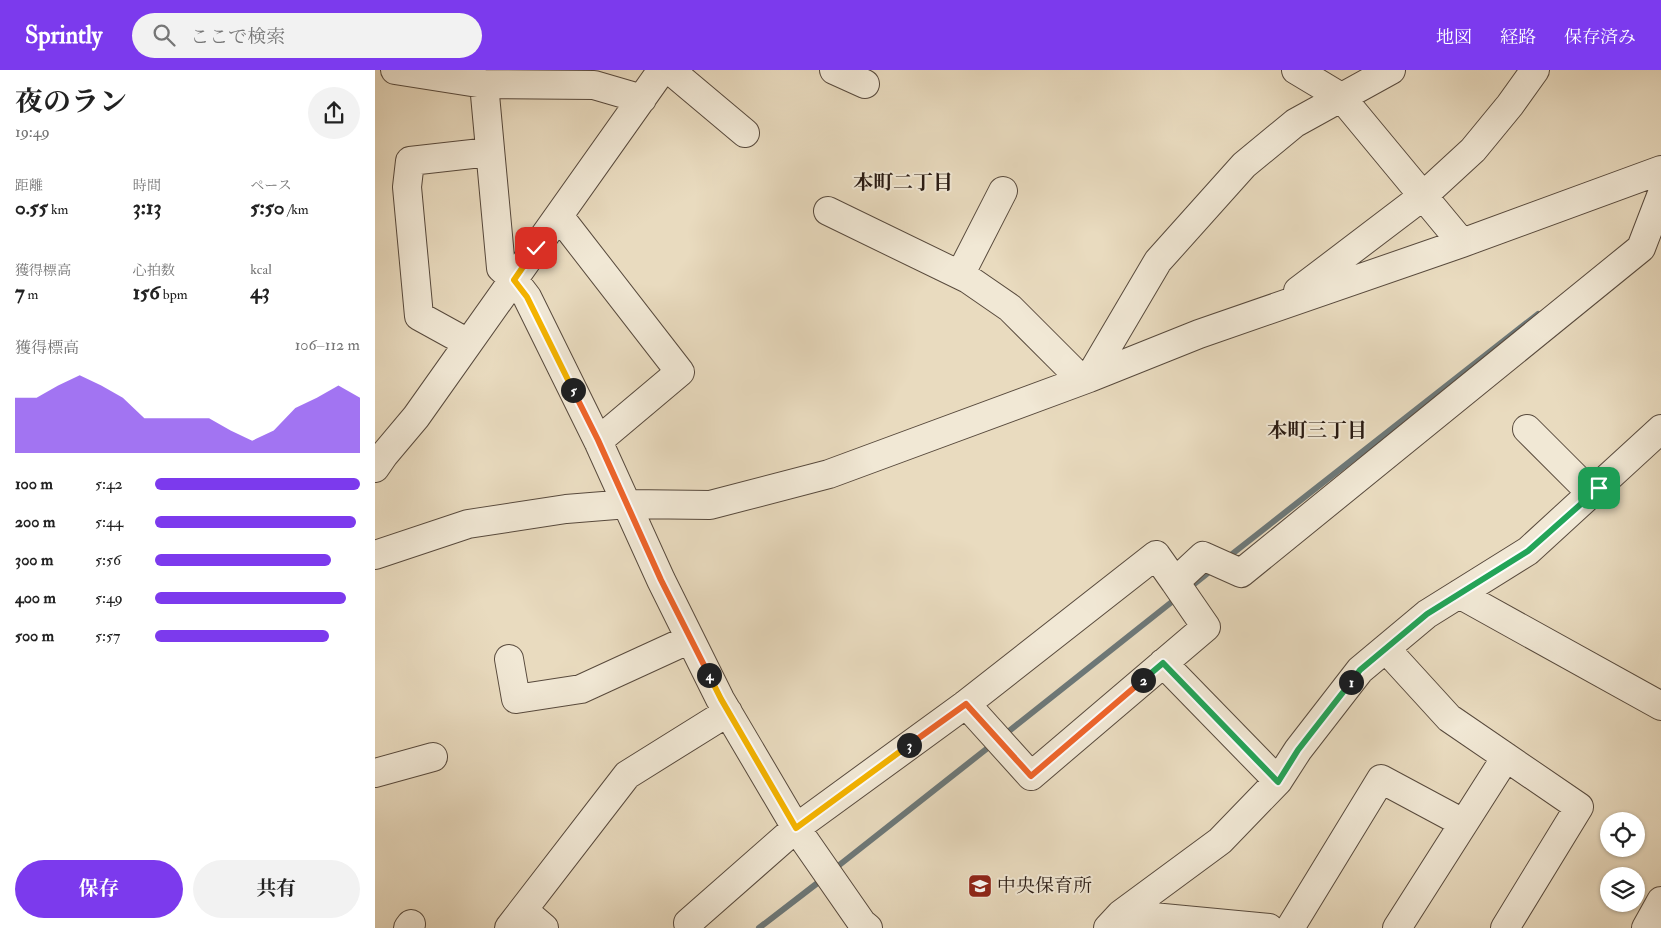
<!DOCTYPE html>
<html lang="ja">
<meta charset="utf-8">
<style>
:root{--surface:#fff;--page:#f2f2f2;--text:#222;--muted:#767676;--accent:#7c3aed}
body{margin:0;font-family:"IM FELL Double Pica","Noto Serif JP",serif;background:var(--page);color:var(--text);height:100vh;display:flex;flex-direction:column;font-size:19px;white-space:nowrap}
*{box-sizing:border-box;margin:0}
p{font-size:16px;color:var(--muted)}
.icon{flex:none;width:28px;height:28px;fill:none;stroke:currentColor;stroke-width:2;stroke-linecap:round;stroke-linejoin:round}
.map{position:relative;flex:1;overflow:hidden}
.side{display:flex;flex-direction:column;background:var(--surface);width:375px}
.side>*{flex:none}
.controls{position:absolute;left:1225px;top:742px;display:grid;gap:10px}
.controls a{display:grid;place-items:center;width:45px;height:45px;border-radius:50%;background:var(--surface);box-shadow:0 1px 4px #0004;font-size:25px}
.pin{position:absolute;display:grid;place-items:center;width:42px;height:42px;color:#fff;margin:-21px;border-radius:10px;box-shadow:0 2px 8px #0006}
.km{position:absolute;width:25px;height:25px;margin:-12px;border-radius:50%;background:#222;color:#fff;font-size:14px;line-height:25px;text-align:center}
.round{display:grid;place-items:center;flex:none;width:52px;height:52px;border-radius:26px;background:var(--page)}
.overview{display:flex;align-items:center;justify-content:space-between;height:85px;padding:0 15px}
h1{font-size:28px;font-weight:700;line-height:38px}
.metrics{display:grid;grid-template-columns:repeat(3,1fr);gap:8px;height:85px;padding:5px 15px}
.metrics div{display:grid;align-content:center}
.metrics b{font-size:21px;font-weight:700}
.metrics small{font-size:14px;font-weight:400}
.metrics p{font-size:14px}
.chart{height:140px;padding:10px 15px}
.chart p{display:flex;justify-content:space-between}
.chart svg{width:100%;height:90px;margin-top:5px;fill:var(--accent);opacity:.7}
.button{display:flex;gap:10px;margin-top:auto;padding:10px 15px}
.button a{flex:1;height:58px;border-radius:30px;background:var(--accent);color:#fff;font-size:20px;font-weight:700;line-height:58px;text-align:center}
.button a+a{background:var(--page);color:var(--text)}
ul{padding:0 15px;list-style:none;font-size:16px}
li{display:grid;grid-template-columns:80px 60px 1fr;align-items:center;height:38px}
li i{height:12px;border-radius:6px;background:var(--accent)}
header{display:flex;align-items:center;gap:30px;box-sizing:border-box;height:70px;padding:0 25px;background:var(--accent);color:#fff}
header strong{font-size:24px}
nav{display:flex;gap:28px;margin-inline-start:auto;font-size:18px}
.search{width:350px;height:45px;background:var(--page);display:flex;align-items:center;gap:12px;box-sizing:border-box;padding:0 18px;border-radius:28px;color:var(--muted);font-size:19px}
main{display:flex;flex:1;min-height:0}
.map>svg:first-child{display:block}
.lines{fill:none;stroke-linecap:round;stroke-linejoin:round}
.stream{stroke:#6d7878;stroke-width:6}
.minor-casing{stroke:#584a3d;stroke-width:30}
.minor{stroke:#f1e8d5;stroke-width:28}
.split-1-casing{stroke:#fff;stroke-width:10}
.split-2-casing{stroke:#fff;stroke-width:10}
.split-3-casing{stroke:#fff;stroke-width:10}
.split-4-casing{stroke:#fff;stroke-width:10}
.split-5-casing{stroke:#fff;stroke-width:10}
.split-6-casing{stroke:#fff;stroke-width:10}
.split-1{stroke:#22a559;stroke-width:6}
.split-2{stroke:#22a559;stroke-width:6}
.split-3{stroke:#f0652b;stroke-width:6}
.split-4{stroke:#f5b400;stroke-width:6}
.split-5{stroke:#f0652b;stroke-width:6}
.split-6{stroke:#f5b400;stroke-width:6}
.labels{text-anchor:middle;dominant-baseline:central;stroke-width:4;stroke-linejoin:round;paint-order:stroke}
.poi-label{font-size:19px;fill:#271912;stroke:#f1e8d5;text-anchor:start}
.neighbourhood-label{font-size:20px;font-weight:bold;fill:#271912;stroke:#f1e8d5}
</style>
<header>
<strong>Sprintly</strong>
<div class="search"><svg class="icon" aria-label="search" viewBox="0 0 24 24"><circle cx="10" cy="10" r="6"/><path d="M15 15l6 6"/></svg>ここで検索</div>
<nav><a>地図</a><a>経路</a><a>保存済み</a></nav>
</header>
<main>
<section class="side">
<div class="overview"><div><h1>夜のラン</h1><p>19:49</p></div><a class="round"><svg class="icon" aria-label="share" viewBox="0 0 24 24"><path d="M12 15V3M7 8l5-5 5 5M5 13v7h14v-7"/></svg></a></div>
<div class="metrics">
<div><p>距離</p><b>0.55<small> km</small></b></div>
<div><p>時間</p><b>3:13</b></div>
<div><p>ペース</p><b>5:50<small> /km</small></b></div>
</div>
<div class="metrics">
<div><p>獲得標高</p><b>7<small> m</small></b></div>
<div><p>心拍数</p><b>156<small> bpm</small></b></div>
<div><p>kcal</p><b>43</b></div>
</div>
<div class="chart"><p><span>獲得標高</span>106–112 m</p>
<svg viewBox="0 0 160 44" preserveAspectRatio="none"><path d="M0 44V17L10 17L20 11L30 6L40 11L50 17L60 27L70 27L80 27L90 27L100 33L110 38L120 33L130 22L140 17L150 11L160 17V44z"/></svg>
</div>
<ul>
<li><b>100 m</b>5:42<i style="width:100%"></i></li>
<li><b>200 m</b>5:44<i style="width:98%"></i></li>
<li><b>300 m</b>5:56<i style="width:86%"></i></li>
<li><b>400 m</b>5:49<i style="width:93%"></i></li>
<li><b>500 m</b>5:57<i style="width:85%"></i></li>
</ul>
<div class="button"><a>保存</a><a>共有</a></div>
</section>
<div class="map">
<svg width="1286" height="858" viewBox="0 0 1286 858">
<rect width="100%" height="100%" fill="#e9dbbf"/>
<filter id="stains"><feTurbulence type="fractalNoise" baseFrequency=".004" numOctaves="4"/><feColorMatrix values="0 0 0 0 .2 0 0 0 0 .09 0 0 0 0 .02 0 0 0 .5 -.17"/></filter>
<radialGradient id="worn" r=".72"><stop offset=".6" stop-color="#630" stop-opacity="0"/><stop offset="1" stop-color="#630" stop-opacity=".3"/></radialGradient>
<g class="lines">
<path class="stream" d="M852,488L1163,244
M813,519L838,499
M629,665L803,527
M458,800L619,673
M384,858L449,808"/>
<defs>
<path id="minor" d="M20,0L109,14L219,15L267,29
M295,0L370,63
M459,0L490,14
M921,0L966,27L1087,173
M109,14L126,198L139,210L152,227L223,371L286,510L345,629L421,758L487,853L493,858
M453,141L593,209L635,238L699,302L714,308L783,191L869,95L920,53L1016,0
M184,146L305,302L223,371
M585,205L628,121
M923,221L1048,126L1098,80L1135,35L1160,0
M93,273L44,246L32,117L35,91L115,82
M1152,359L1217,424
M0,398L9,385L41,347L287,0
M0,485L93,454L191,439L253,434L335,435L454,404L714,308L824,264L1087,173L1286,100
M1084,524L1286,636
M1011,579L1074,648L1204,737L1130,858
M134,589L141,629L206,619L315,569
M788,593L903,711
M591,634L656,706L831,557L800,512
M0,703L58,687
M148,840L169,858
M746,844L894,858
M313,853L421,758L591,634L781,485L800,512L828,486L866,503L1266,178L1286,126
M33,858L36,854
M134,858L252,705L353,642
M733,858L746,844L845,771L903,711L923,680L985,600L1052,544L1153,481L1286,359
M915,858L1006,709L1088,753
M1022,858L1131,687
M1271,858L1286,831"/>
</defs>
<use href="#minor" class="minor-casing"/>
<use href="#minor" class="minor"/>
</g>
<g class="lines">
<defs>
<path id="split-1" d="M976,612L985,600L1052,544L1153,481L1224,418"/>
<path id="split-2" d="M768,610L788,593L903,712L923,680L976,612"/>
<path id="split-3" d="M534,675L591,634L656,706L768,610"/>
<path id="split-4" d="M334,605L346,629L421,758L534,675"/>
<path id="split-5" d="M198,320L223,370L286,510L334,605"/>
<path id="split-6" d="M161,178L139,210L152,227L198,320"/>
</defs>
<use href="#split-1" class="split-1-casing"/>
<use href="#split-2" class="split-2-casing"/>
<use href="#split-3" class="split-3-casing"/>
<use href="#split-4" class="split-4-casing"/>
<use href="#split-5" class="split-5-casing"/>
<use href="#split-6" class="split-6-casing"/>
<use href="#split-1" class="split-1"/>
<use href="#split-2" class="split-2"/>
<use href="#split-3" class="split-3"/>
<use href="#split-4" class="split-4"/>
<use href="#split-5" class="split-5"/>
<use href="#split-6" class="split-6"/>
</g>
<defs>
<symbol id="school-square" viewBox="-11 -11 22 22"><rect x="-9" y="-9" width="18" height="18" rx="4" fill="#8f2418" stroke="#f1e8d5"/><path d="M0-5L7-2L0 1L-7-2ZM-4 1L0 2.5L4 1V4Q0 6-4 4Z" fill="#fff"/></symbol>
</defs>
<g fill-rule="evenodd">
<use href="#school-square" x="591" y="802" width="28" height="28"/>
</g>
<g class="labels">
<g class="poi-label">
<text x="622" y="816">中央保育所</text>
</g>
<g class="neighbourhood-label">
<text x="528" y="112">本町二丁目</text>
<text x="942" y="360">本町三丁目</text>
</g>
</g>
<rect width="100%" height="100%" filter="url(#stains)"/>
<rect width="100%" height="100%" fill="url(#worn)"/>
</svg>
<div class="controls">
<a><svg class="icon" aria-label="locate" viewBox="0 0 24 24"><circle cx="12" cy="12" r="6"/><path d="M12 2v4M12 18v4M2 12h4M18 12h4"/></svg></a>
<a><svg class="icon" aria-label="layers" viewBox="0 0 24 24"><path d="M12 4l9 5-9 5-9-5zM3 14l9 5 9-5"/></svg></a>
</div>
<div class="pin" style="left:1224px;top:418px;background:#1e9e55"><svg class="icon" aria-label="arrive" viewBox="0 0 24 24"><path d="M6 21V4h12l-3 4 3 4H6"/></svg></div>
<div class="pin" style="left:161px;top:178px;background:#d93025"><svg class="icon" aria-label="check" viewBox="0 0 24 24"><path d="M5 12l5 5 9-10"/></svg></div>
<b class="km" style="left:976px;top:612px">1</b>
<b class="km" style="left:768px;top:610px">2</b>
<b class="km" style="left:534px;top:675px">3</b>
<b class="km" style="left:334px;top:605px">4</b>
<b class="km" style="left:198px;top:320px">5</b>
</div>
</main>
